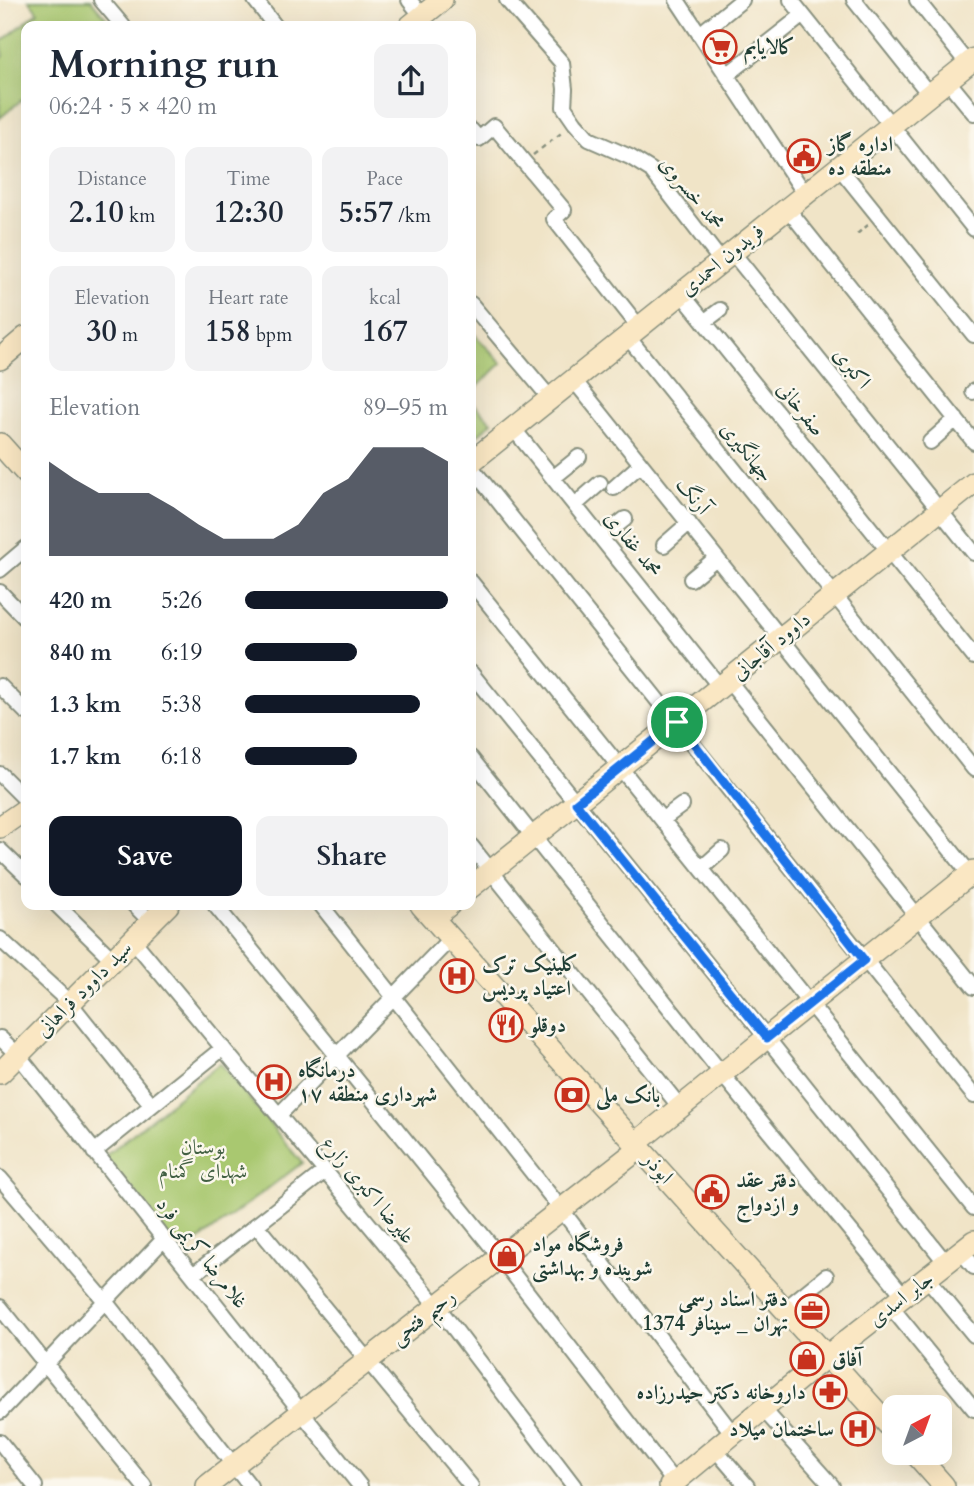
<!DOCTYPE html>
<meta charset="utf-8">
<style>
:root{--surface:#fff;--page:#f2f2f3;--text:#1f2937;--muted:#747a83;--accent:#111827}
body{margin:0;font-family:Cardo,Amiri,serif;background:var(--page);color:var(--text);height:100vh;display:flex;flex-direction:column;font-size:26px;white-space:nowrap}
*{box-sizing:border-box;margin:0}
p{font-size:23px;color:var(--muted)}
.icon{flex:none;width:38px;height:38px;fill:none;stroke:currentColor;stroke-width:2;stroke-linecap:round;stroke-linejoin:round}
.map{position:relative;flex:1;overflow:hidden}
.drawer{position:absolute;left:21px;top:21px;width:455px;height:889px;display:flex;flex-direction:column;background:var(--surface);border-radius:14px;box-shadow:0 7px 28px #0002}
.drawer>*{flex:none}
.needle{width:46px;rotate:41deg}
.controls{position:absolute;left:882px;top:1395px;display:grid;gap:14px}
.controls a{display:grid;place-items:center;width:70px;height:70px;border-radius:14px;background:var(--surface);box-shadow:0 7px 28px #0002;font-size:35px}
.pin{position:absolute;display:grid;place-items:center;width:60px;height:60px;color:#fff;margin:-30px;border:4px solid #fff;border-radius:50%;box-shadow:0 2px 7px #0007}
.round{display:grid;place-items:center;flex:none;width:74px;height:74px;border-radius:14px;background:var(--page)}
.headline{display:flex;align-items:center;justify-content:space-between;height:119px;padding:0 28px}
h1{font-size:38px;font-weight:600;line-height:52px}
.stats{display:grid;grid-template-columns:repeat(3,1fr);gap:10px;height:119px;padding:7px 28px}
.stats div{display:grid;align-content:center;border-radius:14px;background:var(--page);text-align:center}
.stats b{font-size:30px;font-weight:600}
.stats small{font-size:19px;font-weight:400}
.stats p{font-size:19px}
.chart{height:196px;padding:14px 28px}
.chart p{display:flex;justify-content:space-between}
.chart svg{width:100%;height:126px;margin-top:7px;fill:var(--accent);opacity:.7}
.cta{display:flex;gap:14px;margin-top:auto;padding:14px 28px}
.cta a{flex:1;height:80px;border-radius:14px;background:var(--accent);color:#fff;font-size:28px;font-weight:600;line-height:80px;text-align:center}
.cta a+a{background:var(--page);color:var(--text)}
ul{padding:0 28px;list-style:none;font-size:23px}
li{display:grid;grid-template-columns:112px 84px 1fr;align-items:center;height:52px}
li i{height:18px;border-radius:9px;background:var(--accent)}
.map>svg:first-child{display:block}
.green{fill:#a9c86f;stroke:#648252;stroke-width:2}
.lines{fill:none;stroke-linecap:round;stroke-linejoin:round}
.street-casing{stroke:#88907e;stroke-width:18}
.secondary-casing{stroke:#88907e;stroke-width:24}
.path{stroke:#88907e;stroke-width:2.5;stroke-dasharray:5 5;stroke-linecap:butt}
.street{stroke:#fff;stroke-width:14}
.secondary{stroke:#fae7c3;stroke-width:21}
.route-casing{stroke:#fff;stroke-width:14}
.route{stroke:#1a73e8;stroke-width:9}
.labels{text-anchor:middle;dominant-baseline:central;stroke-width:5;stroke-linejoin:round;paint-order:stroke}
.poi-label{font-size:21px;font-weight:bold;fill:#1f3d34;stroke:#fbf7ec;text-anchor:start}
.street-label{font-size:21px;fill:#1f3d34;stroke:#fbf7ec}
.park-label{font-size:21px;fill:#426043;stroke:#fbf7ec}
</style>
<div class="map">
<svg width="974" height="1486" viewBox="0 0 974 1486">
<rect width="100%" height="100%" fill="#fbf7ec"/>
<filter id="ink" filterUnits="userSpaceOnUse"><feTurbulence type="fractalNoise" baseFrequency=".0143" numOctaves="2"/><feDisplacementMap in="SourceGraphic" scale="14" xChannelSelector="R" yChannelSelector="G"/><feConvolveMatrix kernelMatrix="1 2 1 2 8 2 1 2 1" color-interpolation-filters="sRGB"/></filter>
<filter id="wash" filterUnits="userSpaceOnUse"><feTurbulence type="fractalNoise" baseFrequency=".00686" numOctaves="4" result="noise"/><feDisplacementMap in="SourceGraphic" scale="28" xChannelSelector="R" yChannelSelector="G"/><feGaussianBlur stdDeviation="1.57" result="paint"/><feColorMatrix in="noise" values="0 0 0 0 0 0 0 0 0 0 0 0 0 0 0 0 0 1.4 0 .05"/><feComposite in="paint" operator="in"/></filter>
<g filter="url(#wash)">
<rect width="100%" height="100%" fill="#f0e4c7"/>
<path class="green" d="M29,0H91L113,26H26V96L0,118V59L4,56L1,42L38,12Z
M474,334L502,363L471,393V337Z
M471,401L492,422L471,441Z
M220,1063L302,1163L180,1254L103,1158Z"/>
</g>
<g filter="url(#ink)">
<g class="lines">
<defs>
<path id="street" d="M101,0L123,26
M255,0L275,26
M409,0L422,16
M507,0L562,63L565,89L564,107L575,123L589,139L630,157L651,170L721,261
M677,0L805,194
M791,0L974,229
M854,0L929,94
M917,0L967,63
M700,34L742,0
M727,75L803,15
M947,80L974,113
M471,130L479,139L494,126L564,210L554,219L639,327
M839,167L974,335
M787,208L974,442
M732,252L974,553
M681,293L974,657
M471,304L550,398
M704,322L720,310
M627,336L974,769
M573,379L974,879
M973,392L974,391
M513,428L720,687
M930,442L956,419
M471,467L974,1096
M553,478L579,457
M614,488L641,464
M575,505L600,483
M601,538L625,519
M664,545L689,523
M0,570L26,548
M691,579L716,558
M471,582L974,1208
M0,592L26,619
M471,673L767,1038L946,1263
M728,680L974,987
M0,686L26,712
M471,758L722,1074L904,1296
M0,774L26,800
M663,819L682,805
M471,846L680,1107
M0,850L26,875
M702,868L722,850
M57,905L113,960
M134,905L151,922
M215,905L500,1257L674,1482
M321,905L561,1209L733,1434
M0,939L70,1003L151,1104
M133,940L437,1306L574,1486
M0,1038L18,1055L360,1486
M279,1115L451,938
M94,1152L223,1048
M0,1178L105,1301L250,1486
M256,1225L471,1486
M961,1251L974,1267
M193,1275L325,1171
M927,1278L974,1335
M0,1307L144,1486
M891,1307L974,1409
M785,1309L826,1276
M763,1409L832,1486
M0,1412L164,1239
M0,1442L35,1486
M715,1449L747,1486"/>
<path id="secondary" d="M410,26L442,0
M0,359L26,337
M0,444L26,473
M471,462L974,59
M0,827L26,809
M471,887L974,483
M421,905L894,1431
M433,918L449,905
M0,1073L168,905
M636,1143L974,871
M914,1452L944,1486
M207,1486L640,1148
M670,1486L827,1356L974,1241"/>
</defs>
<use href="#street" class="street-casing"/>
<use href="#secondary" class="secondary-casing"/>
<path class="path" d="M533,155L564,131
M857,234L868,225"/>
<use href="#street" class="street"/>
<use href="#secondary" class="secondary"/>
</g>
</g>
<g class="lines" filter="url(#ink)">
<defs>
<path id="route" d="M677,722L864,960L767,1038L576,803Z"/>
</defs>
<use href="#route" class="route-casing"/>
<use href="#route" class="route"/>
</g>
<defs>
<symbol id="supermarket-ring" viewBox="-11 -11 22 22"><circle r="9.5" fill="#fbf7ec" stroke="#c8321e" stroke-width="1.5"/><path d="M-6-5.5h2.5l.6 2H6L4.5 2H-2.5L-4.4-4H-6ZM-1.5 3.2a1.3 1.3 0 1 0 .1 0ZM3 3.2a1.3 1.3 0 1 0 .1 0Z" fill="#c8321e"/></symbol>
<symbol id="civic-ring" viewBox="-11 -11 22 22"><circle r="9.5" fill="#fbf7ec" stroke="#c8321e" stroke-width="1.5"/><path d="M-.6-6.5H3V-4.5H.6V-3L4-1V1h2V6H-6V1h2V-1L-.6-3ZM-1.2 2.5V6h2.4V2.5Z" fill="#c8321e"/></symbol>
<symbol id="hospital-ring" viewBox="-11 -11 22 22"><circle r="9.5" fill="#fbf7ec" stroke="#c8321e" stroke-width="1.5"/><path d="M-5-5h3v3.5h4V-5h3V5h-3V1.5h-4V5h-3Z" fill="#c8321e"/></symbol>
<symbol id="restaurant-ring" viewBox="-11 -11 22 22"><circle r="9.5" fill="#fbf7ec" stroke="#c8321e" stroke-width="1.5"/><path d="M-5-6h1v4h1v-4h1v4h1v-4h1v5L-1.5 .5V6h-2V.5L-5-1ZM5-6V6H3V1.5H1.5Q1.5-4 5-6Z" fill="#c8321e"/></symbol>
<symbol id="bank-ring" viewBox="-11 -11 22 22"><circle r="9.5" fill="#fbf7ec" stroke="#c8321e" stroke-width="1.5"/><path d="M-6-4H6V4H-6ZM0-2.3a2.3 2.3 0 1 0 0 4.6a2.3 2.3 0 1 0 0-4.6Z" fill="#c8321e"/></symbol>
<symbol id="shop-ring" viewBox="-11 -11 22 22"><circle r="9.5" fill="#fbf7ec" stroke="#c8321e" stroke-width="1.5"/><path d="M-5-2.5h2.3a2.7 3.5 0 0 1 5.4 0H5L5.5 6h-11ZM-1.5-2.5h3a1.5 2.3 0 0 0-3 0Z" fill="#c8321e"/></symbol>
<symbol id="office-ring" viewBox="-11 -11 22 22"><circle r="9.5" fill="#fbf7ec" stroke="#c8321e" stroke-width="1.5"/><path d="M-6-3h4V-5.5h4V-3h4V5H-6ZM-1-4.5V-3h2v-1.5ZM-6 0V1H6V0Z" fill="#c8321e"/></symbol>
<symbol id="pharmacy-ring" viewBox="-11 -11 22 22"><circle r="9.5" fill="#fbf7ec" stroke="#c8321e" stroke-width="1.5"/><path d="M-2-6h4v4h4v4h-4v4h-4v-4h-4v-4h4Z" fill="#c8321e"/></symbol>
</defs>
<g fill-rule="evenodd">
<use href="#supermarket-ring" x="701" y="28" width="38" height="38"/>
<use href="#civic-ring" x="785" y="137" width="38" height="38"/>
<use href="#hospital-ring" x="438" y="957" width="38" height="38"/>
<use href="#restaurant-ring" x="487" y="1006" width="38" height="38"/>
<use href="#hospital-ring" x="255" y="1063" width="38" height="38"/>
<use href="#bank-ring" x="553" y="1076" width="38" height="38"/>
<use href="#civic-ring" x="693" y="1173" width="38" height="38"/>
<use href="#shop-ring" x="488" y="1237" width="38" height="38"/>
<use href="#office-ring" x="793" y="1292" width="38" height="38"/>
<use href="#shop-ring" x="788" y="1340" width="38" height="38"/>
<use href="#pharmacy-ring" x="811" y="1373" width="38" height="38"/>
<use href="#hospital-ring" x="839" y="1410" width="38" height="38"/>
</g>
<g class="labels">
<g class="poi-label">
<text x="744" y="47">کالایابم</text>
<text x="828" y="144">اداره گاز<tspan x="828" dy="24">منطقه ده</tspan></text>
<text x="482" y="964">کلینیک ترک<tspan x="482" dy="24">اعتیاد پردیس</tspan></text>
<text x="530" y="1025">دوقلو</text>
<text x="298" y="1070">درمانگاه<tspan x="298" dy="24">شهرداری منطقه ۱۷</tspan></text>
<text x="596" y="1095">بانک ملی</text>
<text x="736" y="1180">دفتر عقد<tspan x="736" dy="24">و ازدواج</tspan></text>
<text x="532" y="1244">فروشگاه مواد<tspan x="532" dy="24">شوینده و بهداشتی</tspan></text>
<text x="788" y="1299" text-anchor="end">دفتر اسناد رسمی<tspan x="788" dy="24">1374 تهران _ سینافر</tspan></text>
<text x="832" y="1359">آفاق</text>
<text x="806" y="1392" text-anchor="end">داروخانه دکتر حیدرزاده</text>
<text x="834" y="1429" text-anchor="end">ساختمان میلاد</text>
</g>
<g class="street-label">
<text transform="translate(692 193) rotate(50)">محمد خسروی</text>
<text transform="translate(722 260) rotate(-39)">فریدون احمدی</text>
<text transform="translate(852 368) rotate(51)">اکبری</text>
<text transform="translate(801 409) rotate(51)">صفرخانی</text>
<text transform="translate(747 452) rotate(51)">جهانگیری</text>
<text transform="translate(693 496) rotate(51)">آرنگ</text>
<text transform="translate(633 544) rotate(51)">محمد غفاری</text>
<text transform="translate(771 646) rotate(-39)">داوود آقاجانی</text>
<text transform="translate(84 989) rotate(-45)">سید داوود فراهانی</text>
<text transform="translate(658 1168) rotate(48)">ابوذر</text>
<text transform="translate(368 1190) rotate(50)">علیرضا اکبری زارع</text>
<text transform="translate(202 1253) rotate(52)">غلامرضا کریمی فرد</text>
<text transform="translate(901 1299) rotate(-38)">جابر اسدی</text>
<text transform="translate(423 1317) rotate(-38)">رحیم فتحی</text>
</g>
<g class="park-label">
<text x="203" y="1147">بوستان<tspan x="203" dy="24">شهدای گمنام</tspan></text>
</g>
</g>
</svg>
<div class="controls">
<a><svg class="needle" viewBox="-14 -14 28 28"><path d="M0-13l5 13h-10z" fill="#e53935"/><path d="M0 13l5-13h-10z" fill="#747a83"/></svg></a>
</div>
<div class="pin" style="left:677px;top:722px;background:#1e9e55"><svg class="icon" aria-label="arrive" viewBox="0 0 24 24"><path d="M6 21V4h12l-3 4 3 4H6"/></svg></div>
<section class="drawer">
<div class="headline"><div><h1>Morning run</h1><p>06:24 · 5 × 420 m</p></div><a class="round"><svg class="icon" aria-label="share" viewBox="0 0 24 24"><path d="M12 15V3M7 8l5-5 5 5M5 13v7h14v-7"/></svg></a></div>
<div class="stats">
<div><p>Distance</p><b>2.10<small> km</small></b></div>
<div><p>Time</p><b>12:30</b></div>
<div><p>Pace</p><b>5:57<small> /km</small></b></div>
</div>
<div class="stats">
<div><p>Elevation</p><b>30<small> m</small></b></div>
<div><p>Heart rate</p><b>158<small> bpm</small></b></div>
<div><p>kcal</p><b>167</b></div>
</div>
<div class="chart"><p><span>Elevation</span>89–95 m</p>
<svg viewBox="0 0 160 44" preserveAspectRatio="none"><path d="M0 44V11L10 17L20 22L30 22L40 22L50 27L60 33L70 38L80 38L90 38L100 33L110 22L120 17L130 6L140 6L150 6L160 11V44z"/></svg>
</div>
<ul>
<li><b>420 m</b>5:26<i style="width:100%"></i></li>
<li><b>840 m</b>6:19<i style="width:55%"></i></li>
<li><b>1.3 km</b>5:38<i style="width:86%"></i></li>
<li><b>1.7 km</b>6:18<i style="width:55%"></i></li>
</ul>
<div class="cta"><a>Save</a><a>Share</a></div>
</section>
</div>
